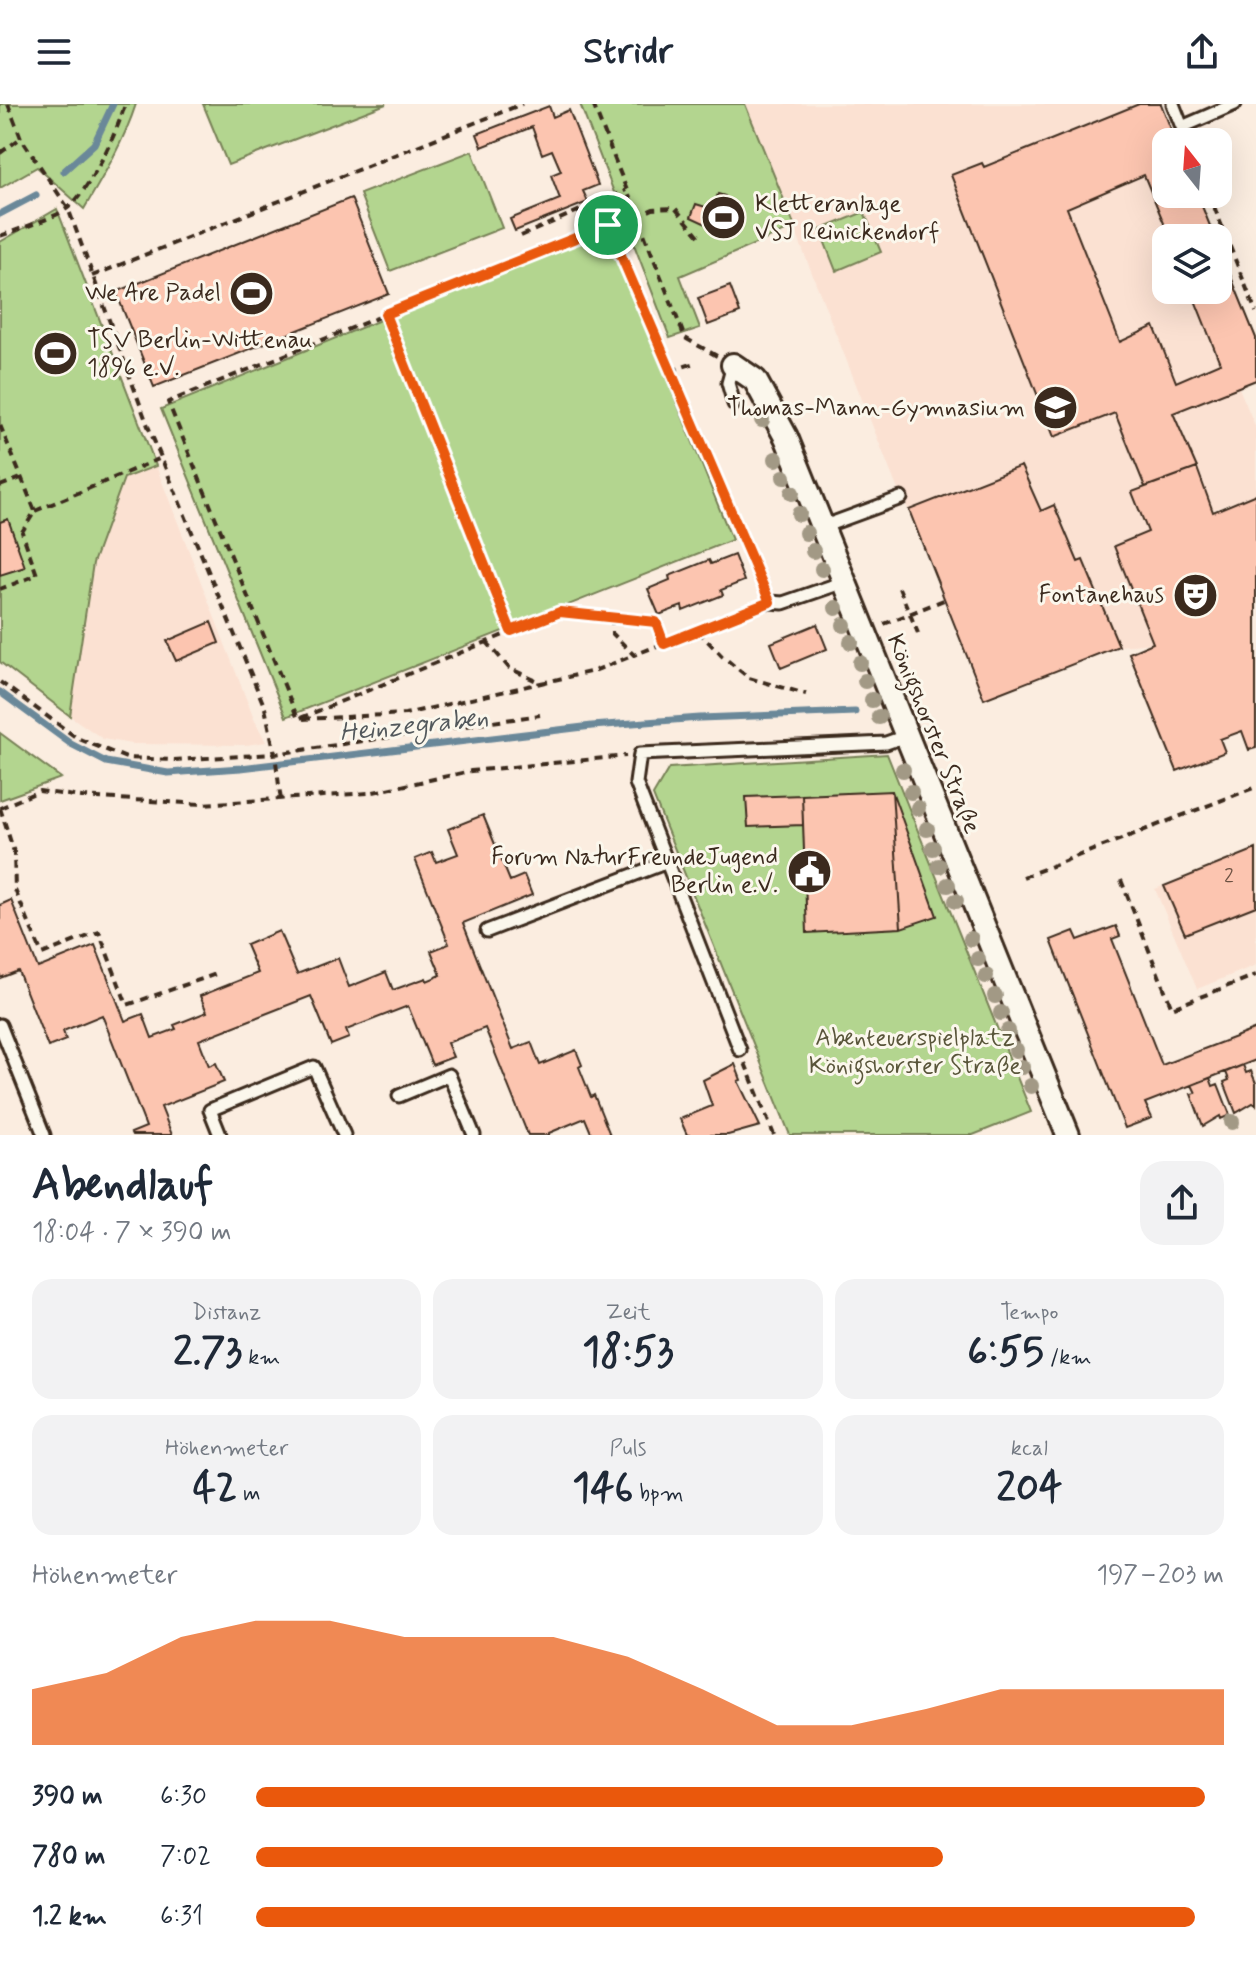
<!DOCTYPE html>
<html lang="de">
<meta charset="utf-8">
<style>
:root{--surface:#fff;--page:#f2f2f3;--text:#1f2937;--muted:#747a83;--accent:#ea580c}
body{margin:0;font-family:Mynerve,sans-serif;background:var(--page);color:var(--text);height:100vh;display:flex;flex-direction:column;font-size:30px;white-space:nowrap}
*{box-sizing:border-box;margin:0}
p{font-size:26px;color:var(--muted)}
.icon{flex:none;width:44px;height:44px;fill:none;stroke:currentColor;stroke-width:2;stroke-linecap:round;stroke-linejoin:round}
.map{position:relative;height:1031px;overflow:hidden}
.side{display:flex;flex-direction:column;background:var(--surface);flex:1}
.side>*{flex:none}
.needle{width:52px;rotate:343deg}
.buttons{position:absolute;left:1152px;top:24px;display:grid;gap:16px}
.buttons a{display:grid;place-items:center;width:80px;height:80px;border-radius:16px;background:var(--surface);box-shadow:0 8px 32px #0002;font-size:40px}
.pin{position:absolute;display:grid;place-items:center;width:68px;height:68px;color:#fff;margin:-34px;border:4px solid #fff;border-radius:50%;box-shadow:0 2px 8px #0007}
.round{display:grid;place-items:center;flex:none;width:84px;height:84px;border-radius:24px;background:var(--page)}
.summary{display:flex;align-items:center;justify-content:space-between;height:136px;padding:0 32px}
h1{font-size:44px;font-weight:700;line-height:60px}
.metrics{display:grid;grid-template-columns:repeat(3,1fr);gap:12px;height:136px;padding:8px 32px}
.metrics div{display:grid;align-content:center;border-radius:20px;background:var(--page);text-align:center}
.metrics b{font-size:40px;font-weight:700}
.metrics small{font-size:22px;font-weight:400}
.metrics p{font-size:22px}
.chart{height:224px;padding:16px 32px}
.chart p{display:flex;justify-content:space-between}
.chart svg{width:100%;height:144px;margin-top:8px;fill:var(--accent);opacity:.7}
ul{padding:0 32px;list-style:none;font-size:26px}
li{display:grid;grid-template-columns:128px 96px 1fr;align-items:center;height:60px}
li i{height:20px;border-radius:10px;background:var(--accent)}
header{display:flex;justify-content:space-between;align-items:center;height:104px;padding:0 32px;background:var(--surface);font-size:36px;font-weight:700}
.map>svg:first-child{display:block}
.built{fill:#fbe1d2}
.green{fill:#b3d58f;stroke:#778056;stroke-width:2}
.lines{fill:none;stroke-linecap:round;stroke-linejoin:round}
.stream{stroke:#6b8899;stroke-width:7}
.building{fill:#fcc5b0;stroke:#3b2a1e;stroke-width:2}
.lane-casing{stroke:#3b2a1e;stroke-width:17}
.street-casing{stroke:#3b2a1e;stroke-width:28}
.path{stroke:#3b2a1e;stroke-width:4;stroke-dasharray:8 6;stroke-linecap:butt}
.lane{stroke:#fbf7ec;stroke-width:11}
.street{stroke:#fbf7ec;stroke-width:22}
.tree{fill:#a29985}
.route-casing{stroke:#fff;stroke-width:16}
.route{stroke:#ea580c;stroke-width:10}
.labels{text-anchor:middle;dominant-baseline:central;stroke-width:6;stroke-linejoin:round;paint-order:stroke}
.number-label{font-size:20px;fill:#6b5142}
.poi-label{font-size:24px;fill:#3b2a1e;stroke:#fbf7ec;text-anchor:end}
.street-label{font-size:24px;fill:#3b2a1e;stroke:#fbf7ec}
.park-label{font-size:24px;fill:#59553a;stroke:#fbf7ec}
.water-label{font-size:26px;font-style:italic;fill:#53595c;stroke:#fbf7ec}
</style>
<header><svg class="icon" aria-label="menu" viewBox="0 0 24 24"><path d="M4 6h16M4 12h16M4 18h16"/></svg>Stridr<svg class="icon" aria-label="share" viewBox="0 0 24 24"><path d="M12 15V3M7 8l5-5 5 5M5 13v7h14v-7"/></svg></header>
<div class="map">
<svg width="1256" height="1031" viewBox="0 0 1256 1031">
<rect width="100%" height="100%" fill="#fbede0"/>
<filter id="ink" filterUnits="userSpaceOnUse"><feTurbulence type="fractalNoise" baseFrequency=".0125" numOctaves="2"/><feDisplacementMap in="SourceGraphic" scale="16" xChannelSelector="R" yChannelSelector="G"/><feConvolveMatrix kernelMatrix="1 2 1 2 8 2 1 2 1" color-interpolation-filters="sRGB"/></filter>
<g filter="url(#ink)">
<path class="built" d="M745,0H1161L1176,38H1166V90H1197L1215,134H1166V186H1218V141L1256,234V276L1239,284L1256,324V390L1114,442L1153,539L1119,542L984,595L909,406L901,394Z
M156,362L254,615L266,638L246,641L131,640L103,635L70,612L93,459L124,374Z
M1256,745V861L1197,885L1155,785Z"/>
<path class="green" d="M0,0H136C124,37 104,71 84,105L37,63L0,84Z
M203,0H386L228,61Z
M580,0H745L795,123L680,172L700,224L670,234Z
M472,47L502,124L390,167L360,90Z
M57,105L156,362L124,374L93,459L70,612L0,558V138Z
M864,108L881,148L836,167L820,126Z
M607,124L732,436L286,613L161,305Z
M0,629L61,674L0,696Z
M887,650L1031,1008L973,1031H790L653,691L669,664Z"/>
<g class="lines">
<path class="stream" d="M64,67L94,40L113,0
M0,110L36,91
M0,588L71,640L106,658L168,669L241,664L592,622L700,614L855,608"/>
</g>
<path class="building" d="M1139,0H1161L1176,38H1166V90H1197L1215,134H1170L1144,71L1067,104L1120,238L1154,222L1176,278L1220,259L1191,186H1218V141L1256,234V276L1173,309L1197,364L1145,383L1115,309L1054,333L951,71L982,59L984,63Z
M549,2L553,13L569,6L598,81L583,87L588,98L515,127L510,115L560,95L551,71L561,67L552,46L542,50L532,23L482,43L477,30Z
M718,90L725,92L728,101L726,124L717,125L691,113L696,100L712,105Z
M351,94L389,190L154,283L116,188Z
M730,182L740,209L708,221L698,194Z
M1021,362L1041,407L1054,401L1078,458L1083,456L1119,542L984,595L909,406Z
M1197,364L1213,408L1256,390V644L1249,646L1242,627L1220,635L1225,648L1177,667L1129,549L1153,539L1114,442L1148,428L1132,388Z
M8,415L25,463L0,471V418Z
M734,451L744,477L721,486L723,491L683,507L682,502L659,511L648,485L670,476L669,472L709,456L711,460Z
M211,518L219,539L176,557L167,537Z
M817,520L827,545L781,564L771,539Z
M892,687L901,824L807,829L802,691Z
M892,687L937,812L901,824Z
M802,691L803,721L748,723L746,693Z
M483,711L510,777L524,771L532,791L463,819L513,945L531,938L540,961L576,946L582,961L579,963L591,993L594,991L610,1031H592L585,1014L549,1029V1031H528L485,924L447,939L453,953L432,961L408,902L346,926L349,934L331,941L311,892L199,936L209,962L216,959L224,978L161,1003L172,1031H132L131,1029L146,1023L102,911L63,927L66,936L48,943L18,867L0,874V801L11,796L38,864L95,841L125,917L143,910L152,934L176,925L174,921L207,908L200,892L258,869L246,841L279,827L297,870L338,854L349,883L386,868L393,886L426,874L427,877L441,871L431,847L449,840L415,755L432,748L436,758L458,750L448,725Z
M1256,745V802L1185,830L1164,782Z
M1116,822L1120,832L1112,835L1162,961L1256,925V956L1145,999L1152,1014L1125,1024L1051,836L1074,827L1078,836Z
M735,960L741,976L738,977L760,1022L728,1031H687L680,1015L712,1002L703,976Z
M1243,961L1246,969L1251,967L1256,979V1001L1253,999L1236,1009L1224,978L1229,976L1226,968Z
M1210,974L1213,982L1218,980L1230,1011L1221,1015L1220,1012L1203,1022L1191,990L1196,989L1192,981Z"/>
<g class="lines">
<defs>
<path id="lane" d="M1173,0L1182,23L1235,0
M733,261L728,279L734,300
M822,423L901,394
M770,498L783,499L844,478
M487,827L667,758
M0,921L44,1031
M740,946L636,679L640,650L886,639L906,632
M399,992L449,971L474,1031
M220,1031L210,1006L314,963L344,1031"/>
<path id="street" d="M733,261L755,276L786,333L1068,1031"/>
</defs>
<use href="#lane" class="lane-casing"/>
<use href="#street" class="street-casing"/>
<path class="path" d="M8,0L21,34L68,104L148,322L265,604L275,650L281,697
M593,0L685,234L717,252
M0,49L21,34
M1209,90L1256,208
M579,107L587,128
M636,113L653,105L675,104L699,132
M0,132C16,126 58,113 69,103C90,85 118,27 125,0
M521,132L626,86
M92,172L522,0
M385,210L511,527
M671,267L694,259
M0,321L35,407L22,428L37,471L0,485
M0,382L21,374
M35,407L161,354
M899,484L920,534
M612,513V529L634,551L756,503
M884,520L944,496
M698,527L722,552L749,574L806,590
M486,537L509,564L541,579L594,567L634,551
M664,540L656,518L560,508L298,615L168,298L608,121L765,485
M0,578L77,634L126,654L174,656L275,650L540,611
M303,615L405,610L541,579
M0,704L39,687L82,693L202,700L369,689L471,667L626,652
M0,704L14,748L15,786L42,850L99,828L127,901L219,869
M1023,773L1256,683
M1121,776L1172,904L1256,871
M745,959L774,1031"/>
<use href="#lane" class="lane"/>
<use href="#street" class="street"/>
</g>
<g class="tree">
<circle cx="762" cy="316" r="8"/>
<circle cx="776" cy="355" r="8"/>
<circle cx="784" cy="373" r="8"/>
<circle cx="792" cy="389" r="8"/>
<circle cx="799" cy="410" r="8"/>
<circle cx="806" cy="429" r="8"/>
<circle cx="813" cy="447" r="8"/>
<circle cx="822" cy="465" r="8"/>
<circle cx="836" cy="504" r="8"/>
<circle cx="844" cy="521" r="8"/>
<circle cx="851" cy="538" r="8"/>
<circle cx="860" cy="559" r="8"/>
<circle cx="865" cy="577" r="8"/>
<circle cx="872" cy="596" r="8"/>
<circle cx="879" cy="613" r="8"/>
<circle cx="903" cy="666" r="8"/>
<circle cx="911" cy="688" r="8"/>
<circle cx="918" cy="704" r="8"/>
<circle cx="927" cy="725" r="8"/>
<circle cx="933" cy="744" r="8"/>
<circle cx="939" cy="762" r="8"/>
<circle cx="948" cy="781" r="8"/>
<circle cx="956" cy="797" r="8"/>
<circle cx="971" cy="835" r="8"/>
<circle cx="978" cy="855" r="8"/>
<circle cx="986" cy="872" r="8"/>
<circle cx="995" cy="892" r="8"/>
<circle cx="1001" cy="909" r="8"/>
<circle cx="1008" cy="927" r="8"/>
<circle cx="1016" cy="946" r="8"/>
<circle cx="1022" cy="963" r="8"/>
<circle cx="1031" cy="982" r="8"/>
<circle cx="1232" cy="1018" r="8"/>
</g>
</g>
<g class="lines" filter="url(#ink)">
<defs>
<path id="route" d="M608,121L770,498L664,540L656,518L560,508L511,527L385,210Z"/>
</defs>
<use href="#route" class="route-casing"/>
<use href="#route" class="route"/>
</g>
<defs>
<symbol id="stadium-disc" viewBox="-11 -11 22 22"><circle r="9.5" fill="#3b2a1e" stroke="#fbf7ec"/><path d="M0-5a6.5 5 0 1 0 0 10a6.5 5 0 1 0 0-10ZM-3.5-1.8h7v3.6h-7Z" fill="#fff"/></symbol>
<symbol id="school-disc" viewBox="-11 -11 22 22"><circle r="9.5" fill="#3b2a1e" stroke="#fbf7ec"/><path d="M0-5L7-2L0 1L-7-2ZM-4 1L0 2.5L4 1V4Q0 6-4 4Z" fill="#fff"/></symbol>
<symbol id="theatre-disc" viewBox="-11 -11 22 22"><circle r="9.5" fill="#3b2a1e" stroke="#fbf7ec"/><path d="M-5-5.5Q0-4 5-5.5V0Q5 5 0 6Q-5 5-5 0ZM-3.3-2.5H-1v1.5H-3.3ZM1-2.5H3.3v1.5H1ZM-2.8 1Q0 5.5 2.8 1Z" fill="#fff"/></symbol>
<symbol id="civic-disc" viewBox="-11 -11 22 22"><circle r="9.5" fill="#3b2a1e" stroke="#fbf7ec"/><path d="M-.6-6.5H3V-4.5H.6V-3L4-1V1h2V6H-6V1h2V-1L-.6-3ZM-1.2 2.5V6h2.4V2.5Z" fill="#fff"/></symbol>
</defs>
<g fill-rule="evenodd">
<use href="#stadium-disc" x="698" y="88" width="51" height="51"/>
<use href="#stadium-disc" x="226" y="164" width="51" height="51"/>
<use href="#stadium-disc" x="30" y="224" width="51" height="51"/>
<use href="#school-disc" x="1030" y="278" width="51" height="51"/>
<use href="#theatre-disc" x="1170" y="466" width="51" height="51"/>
<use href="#civic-disc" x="784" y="742" width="51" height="51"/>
</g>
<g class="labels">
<g class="number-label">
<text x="1229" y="772">2</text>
</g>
<g class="poi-label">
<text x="755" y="100" text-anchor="start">Kletteranlage<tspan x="755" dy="28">VSJ Reinickendorf</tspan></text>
<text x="221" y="189">We Are Padel</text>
<text x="87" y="236" text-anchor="start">TSV Berlin-Wittenau<tspan x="87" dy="28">1896 e.V.</tspan></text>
<text x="1025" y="304">Thomas-Mann-Gymnasium</text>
<text x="1164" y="491">Fontanehaus</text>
<text x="778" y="753">Forum NaturFreundeJugend<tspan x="778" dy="28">Berlin e.V.</tspan></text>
</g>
<g class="street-label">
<text transform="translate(933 630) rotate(68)">Königshorster Straße</text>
</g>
<g class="park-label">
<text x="915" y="934">Abenteuerspielplatz<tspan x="915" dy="28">Königshorster Straße</tspan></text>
</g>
<g class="water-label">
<text transform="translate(414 622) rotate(-6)">Heinzegraben</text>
</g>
</g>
</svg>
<div class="buttons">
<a><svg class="needle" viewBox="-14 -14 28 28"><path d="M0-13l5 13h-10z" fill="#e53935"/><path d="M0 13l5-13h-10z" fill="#747a83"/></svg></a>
<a><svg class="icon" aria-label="layers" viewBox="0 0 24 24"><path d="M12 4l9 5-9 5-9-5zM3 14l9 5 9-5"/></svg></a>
</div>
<div class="pin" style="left:608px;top:121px;background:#1e9e55"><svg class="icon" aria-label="arrive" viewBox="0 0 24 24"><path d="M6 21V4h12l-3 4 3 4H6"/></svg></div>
</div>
<section class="side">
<div class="summary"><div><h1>Abendlauf</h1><p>18:04 · 7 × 390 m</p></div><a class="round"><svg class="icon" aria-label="share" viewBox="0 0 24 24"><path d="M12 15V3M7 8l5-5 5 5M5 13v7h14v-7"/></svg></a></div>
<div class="metrics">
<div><p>Distanz</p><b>2.73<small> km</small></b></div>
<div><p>Zeit</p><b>18:53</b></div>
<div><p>Tempo</p><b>6:55<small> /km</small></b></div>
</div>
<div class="metrics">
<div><p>Höhenmeter</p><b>42<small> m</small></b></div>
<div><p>Puls</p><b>146<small> bpm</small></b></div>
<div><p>kcal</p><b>204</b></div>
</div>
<div class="chart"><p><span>Höhenmeter</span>197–203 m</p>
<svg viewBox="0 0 160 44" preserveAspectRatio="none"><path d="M0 44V27L10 22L20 11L30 6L40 6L50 11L60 11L70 11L80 17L90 27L100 38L110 38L120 33L130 27L140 27L150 27L160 27V44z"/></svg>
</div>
<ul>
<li><b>390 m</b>6:30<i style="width:98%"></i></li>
<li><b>780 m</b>7:02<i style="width:71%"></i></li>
<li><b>1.2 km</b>6:31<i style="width:97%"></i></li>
</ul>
</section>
